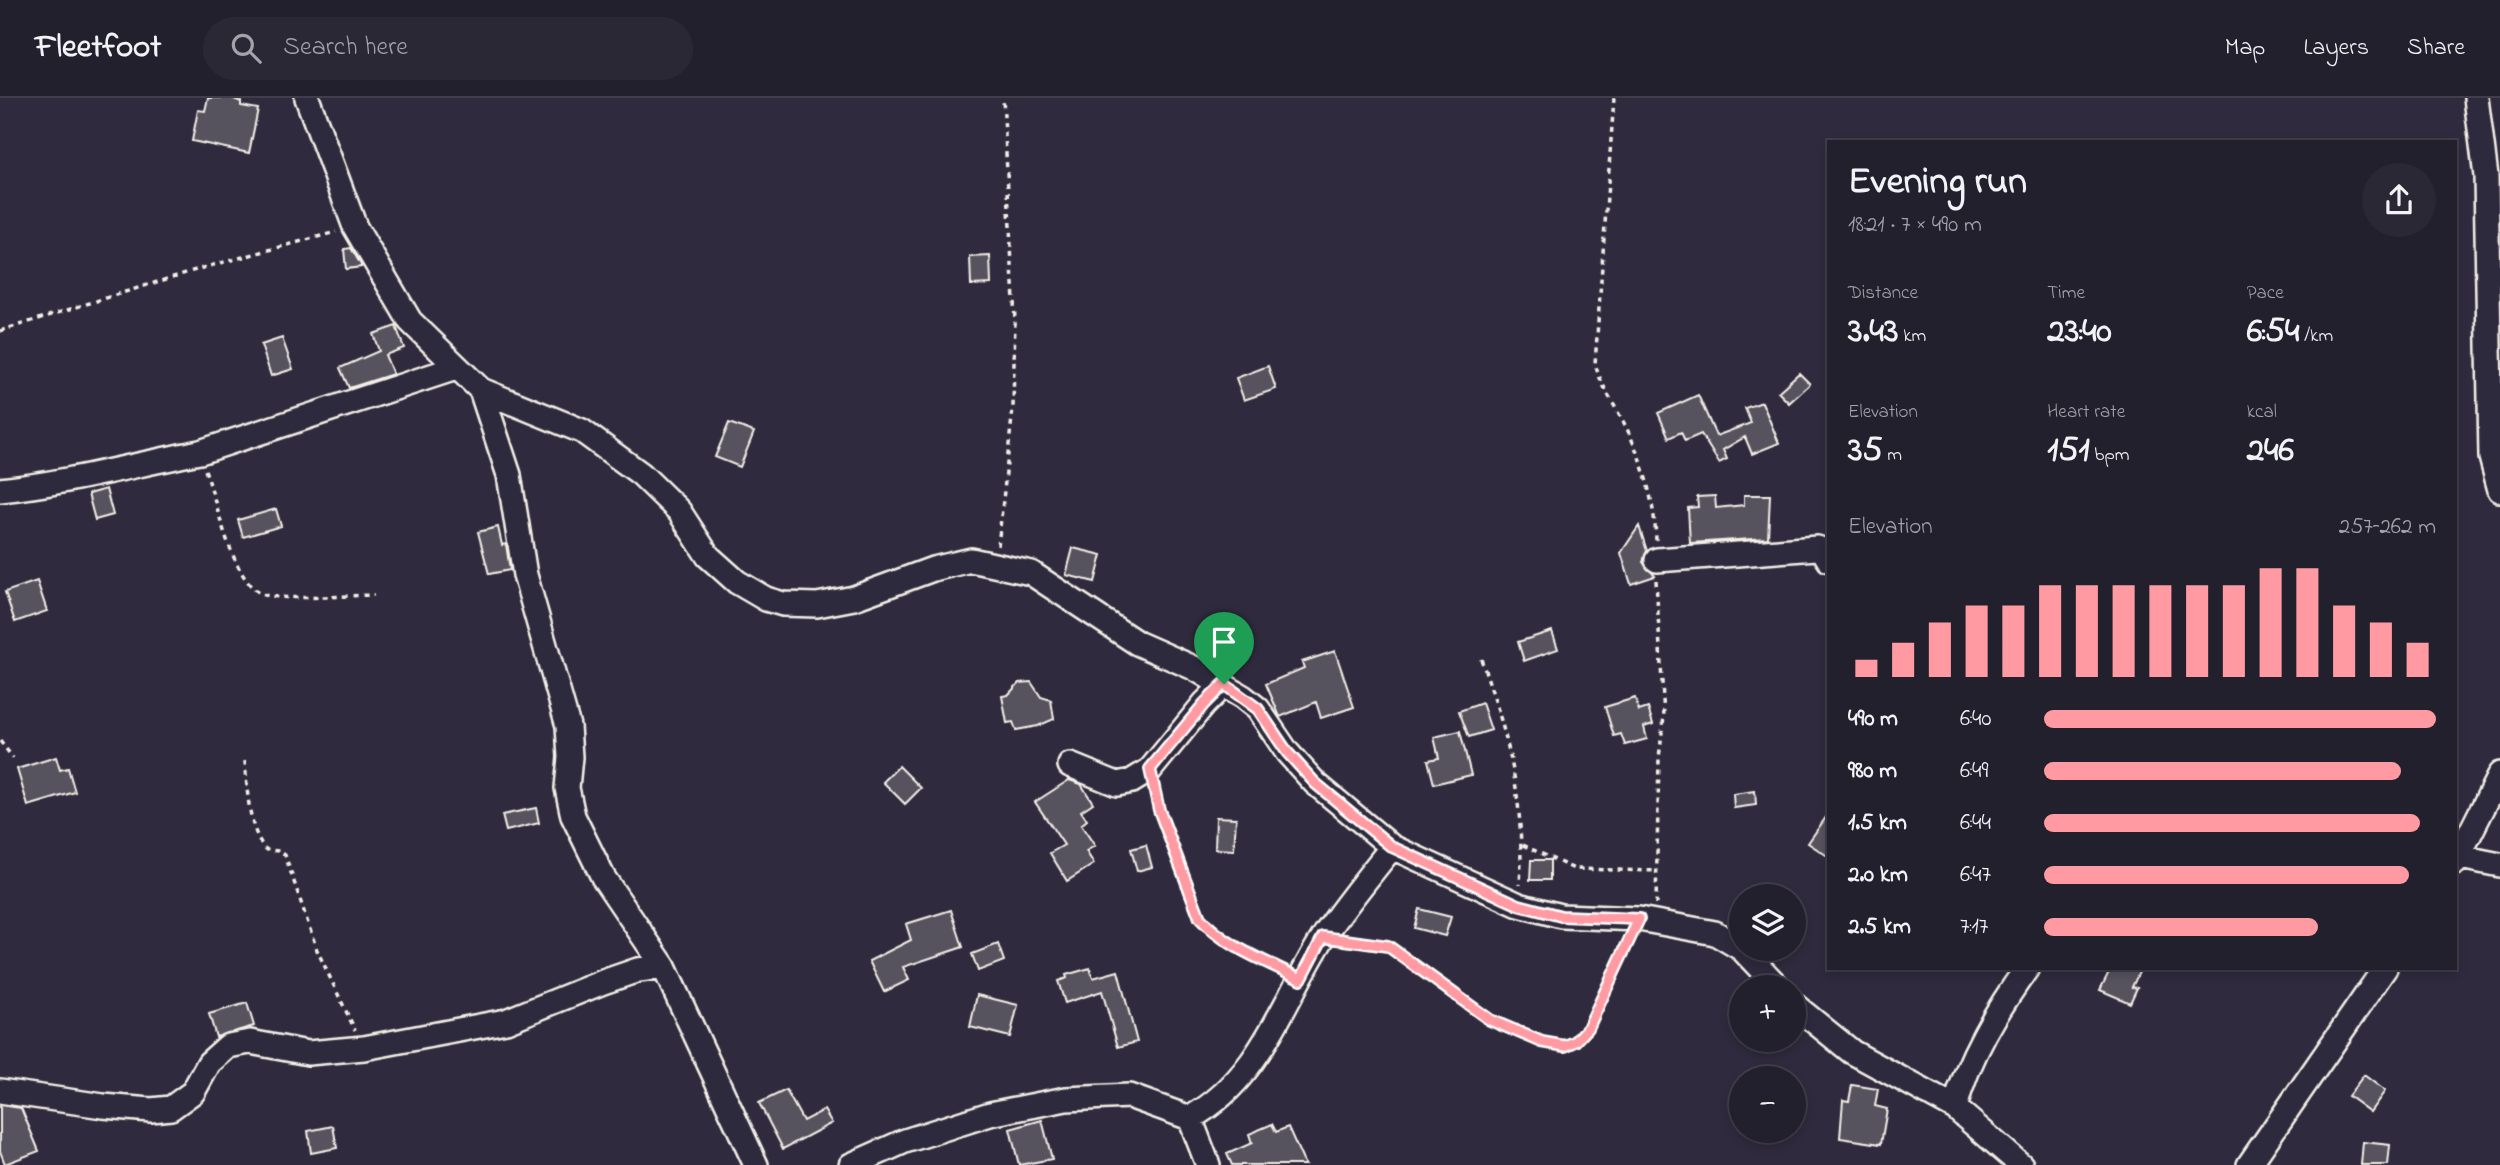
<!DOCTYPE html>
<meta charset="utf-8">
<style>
:root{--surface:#23202e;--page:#2b2836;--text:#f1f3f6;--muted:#a3a3aa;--line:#403e4a;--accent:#ff9aa2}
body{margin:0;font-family:"Indie Flower",sans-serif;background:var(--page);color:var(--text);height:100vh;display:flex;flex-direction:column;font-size:26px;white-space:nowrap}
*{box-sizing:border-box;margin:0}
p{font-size:23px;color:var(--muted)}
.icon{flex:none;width:38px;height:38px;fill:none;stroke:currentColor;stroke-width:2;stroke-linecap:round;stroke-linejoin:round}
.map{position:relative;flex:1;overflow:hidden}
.panel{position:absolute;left:1827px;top:42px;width:630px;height:830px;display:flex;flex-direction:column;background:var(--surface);border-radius:0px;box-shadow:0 4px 10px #0003,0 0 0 2px var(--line)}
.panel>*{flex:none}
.controls{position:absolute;left:1729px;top:786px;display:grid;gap:14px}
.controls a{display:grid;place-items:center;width:77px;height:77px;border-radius:50%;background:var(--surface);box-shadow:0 4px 10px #0003,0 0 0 2px var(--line);font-size:35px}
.pin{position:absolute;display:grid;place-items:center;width:60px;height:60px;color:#fff;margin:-72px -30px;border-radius:50% 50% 50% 0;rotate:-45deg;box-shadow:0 0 7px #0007}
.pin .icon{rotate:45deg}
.round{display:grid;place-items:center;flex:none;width:74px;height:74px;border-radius:37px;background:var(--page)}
.overview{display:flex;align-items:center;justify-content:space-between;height:119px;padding:0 21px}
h1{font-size:38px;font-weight:700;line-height:52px}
.figures{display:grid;grid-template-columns:repeat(3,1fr);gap:10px;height:119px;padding:7px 21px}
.figures div{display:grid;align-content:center}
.figures b{font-size:35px;font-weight:700}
.figures small{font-size:19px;font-weight:400}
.figures p{font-size:19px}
.chart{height:196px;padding:14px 21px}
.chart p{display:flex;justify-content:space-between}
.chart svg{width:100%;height:126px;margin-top:7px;stroke:var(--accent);stroke-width:6}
ul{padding:0 21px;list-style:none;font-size:23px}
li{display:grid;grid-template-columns:112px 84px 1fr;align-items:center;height:52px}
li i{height:18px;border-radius:9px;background:var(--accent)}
header{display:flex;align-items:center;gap:42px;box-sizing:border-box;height:98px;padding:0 35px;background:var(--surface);border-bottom:2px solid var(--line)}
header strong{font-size:33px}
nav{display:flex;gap:38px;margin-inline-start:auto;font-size:24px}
.search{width:490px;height:63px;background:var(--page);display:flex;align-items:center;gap:18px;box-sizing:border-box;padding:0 24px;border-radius:38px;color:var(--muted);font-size:26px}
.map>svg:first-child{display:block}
.building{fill:#56525f;stroke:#f4f1e8;stroke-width:2}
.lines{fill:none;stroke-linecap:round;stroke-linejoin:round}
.minor-casing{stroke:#f4f1e8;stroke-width:28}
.path{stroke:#f4f1e8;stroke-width:3.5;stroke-dasharray:5 5;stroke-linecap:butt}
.minor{stroke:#2f2a3d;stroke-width:23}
.route-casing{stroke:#fff;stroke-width:14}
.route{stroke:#ff9aa2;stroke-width:9}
</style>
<header>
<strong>Fleetfoot</strong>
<div class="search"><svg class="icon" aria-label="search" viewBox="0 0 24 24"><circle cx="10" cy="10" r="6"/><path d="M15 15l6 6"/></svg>Search here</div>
<nav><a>Map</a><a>Layers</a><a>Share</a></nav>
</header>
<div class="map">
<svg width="2500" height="1067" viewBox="0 0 2500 1067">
<rect width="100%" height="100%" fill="#2f2a3d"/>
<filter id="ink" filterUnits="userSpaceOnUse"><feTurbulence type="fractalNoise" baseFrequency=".0143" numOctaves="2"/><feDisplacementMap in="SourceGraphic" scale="14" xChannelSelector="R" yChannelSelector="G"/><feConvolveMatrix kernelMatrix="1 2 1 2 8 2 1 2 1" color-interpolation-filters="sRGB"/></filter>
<g filter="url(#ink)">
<path class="building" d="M208,0H232L241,4V8L258,11L249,55L192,43L198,12L205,13Z
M351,150L361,167V169L346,171L344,151Z
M990,158L991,186L971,187L970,159Z
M396,228L404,250L385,257L393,276L349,290L340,270L379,253L373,236Z
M282,240L293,271L271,278L261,247Z
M1268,268L1276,291L1244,302L1236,280Z
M1799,275L1810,286L1789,305L1778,294Z
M1698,297L1716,338L1751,325L1745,310L1762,304L1779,345L1752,356L1745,339L1723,352L1727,361L1719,365L1701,336L1685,343L1681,334L1669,340L1658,315Z
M729,325L754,334L740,369L715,359Z
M106,391L113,417L95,422L88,396Z
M1744,397H1770L1768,440L1690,445L1688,410L1698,409L1697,399L1715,398L1716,410L1744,407Z
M276,411L281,428L243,439L238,422Z
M1639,428L1647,453L1643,464L1655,478L1631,486L1621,455Z
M498,429L502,447L506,446L510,472L489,476L478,434Z
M1073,450L1102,457L1095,484L1066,477Z
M37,483L47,513L15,524L5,494Z
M1552,533L1558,551L1524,563L1518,544Z
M1335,553L1354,609L1321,620L1316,604L1280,619L1266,586L1304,570L1302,564Z
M1031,584L1041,599L1051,602L1054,621L1038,628L1016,632L1013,624L1007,625L1002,598L1008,597L1019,585Z
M1635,600L1639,613L1648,610L1653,626L1644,629L1647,641L1625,647L1621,636L1614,638L1605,609Z
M1482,605L1491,632L1469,639L1459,613Z
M1460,633L1471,677L1434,686L1428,662L1439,660L1434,639Z
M56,659L60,672L68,670L75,694L28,708L17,671Z
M899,668L921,690L905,706L883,684Z
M1069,682L1081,686L1093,705L1081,713L1087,722L1081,727L1095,748L1086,753L1094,766L1067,783L1050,755L1064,747L1035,704Z
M1755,693L1756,707L1734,710L1733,696Z
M536,710L539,725L506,733L502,717Z
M1829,715V759L1808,745Z
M1216,719L1236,720L1234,752L1215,751Z
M1146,747L1152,769L1137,773L1131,751Z
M1531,762H1550V782H1530Z
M1419,811L1451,819L1445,838L1414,830Z
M951,812L963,849L903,869L909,882L884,894L869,863L911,842L906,826Z
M998,846L1004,863L978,873L972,856Z
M1090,870L1093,880L1118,873L1137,944L1118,949L1102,893L1065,905L1058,883L1067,880L1066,877Z
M2111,870H2141L2132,889L2137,890L2130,905L2100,892Z
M977,897L1018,907L1010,939L970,929Z
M247,905L254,928L216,939L209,916Z
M2364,977L2385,993L2370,1014L2348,998Z
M1852,987L1878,991L1875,1008L1887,1011L1881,1046L1840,1040L1843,1002L1849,1003Z
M786,992L803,1023L824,1012L832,1025L783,1051L759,1005Z
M0,1007L21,1010L39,1053L5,1066L0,1053Z
M1042,1022L1052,1061L1019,1067L1010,1031Z
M1272,1026L1276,1034L1288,1029L1305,1067H1232L1227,1056L1252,1045L1249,1036Z
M333,1028L337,1050L311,1055L308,1033Z
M2363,1044L2390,1047L2388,1067H2361Z"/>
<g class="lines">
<defs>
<path id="minor" d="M307,0L355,129L410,223L481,292L582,333L641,376L679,413L708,458L737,484L766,501L783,506L817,507L854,500L933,471L971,462L1031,475L1137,545L1194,570L1243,599L1258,611L1287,654L1315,685L1392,749L1519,807L1561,818L1639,821L1715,835L1742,851L1778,889
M2476,0L2486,78L2491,359L2500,392
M481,292L509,377L525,477L568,628L570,659L567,690L573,718L603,779L664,869L756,1067
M0,392C68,385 133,367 200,354L456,270
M1657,462L1817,450L1823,452L1829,462
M1070,667L1117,686L1132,683L1150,672L1204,606L1224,586
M2460,759L2500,767
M2455,765L2500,676
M1794,907L1852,954L1955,1010L2021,1067
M0,993L103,1008L151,1012L171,1010L193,994L209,965L228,948L250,944L308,955L364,950L506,923L603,884L638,872L664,869
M1955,1010C1968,959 1997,912 2027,870
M1190,1020L1208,1067
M851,1067L905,1043L990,1016L1066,1001L1129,998L1190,1020C1261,981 1283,902 1324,838C1345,807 1369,778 1392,749
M2249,1067L2385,870"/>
</defs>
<use href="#minor" class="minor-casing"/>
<path class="path" d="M1614,0L1595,266C1602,290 1615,307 1626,329C1643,363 1655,405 1656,443
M0,233L202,170L336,134
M205,372C217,403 231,479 260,495C275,504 352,497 374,497
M998,448L1013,310L1015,222L1003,0
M1656,482L1664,618L1659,660L1656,806
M1481,561C1509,640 1525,702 1520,787
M0,643L13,660
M245,663C247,687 248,736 267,752L279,753L285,757L317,852L355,932
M1154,691C1160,718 1195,818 1213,834C1233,851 1261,861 1284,872
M1523,747L1574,771L1658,773
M1345,841C1358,842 1375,843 1387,848C1425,863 1537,976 1578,942C1600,923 1616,869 1629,842"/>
<use href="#minor" class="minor"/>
</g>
</g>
<g class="lines" filter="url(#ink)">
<defs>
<path id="route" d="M1224,586L1258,611L1287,654L1315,685L1392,749L1519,807L1561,818L1639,821L1588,930L1576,943L1565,948L1542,944L1490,922L1388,848L1323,839L1301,881C1266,863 1227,850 1200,820L1159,712L1150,671L1204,606Z"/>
</defs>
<use href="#route" class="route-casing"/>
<use href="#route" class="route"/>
</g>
</svg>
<div class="controls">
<a><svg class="icon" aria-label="layers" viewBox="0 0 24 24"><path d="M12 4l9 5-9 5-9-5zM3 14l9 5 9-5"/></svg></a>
<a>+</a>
<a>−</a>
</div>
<div class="pin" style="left:1224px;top:586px;background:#1e9e55"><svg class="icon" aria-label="arrive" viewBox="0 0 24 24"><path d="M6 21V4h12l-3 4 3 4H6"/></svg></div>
<section class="panel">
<div class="overview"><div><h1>Evening run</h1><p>18:21 · 7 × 490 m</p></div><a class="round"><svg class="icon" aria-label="share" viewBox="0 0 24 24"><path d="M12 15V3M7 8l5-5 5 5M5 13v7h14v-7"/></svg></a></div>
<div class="figures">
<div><p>Distance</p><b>3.43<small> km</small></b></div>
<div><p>Time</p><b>23:40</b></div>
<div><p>Pace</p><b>6:54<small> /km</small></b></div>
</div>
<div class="figures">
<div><p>Elevation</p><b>35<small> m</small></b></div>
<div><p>Heart rate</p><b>151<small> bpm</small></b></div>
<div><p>kcal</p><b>246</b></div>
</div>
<div class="chart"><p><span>Elevation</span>257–262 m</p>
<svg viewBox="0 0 160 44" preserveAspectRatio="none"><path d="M5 44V38M15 44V32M25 44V25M35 44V19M45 44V19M55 44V12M65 44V12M75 44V12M85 44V12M95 44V12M105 44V12M115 44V6M125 44V6M135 44V19M145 44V25M155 44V32"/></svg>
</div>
<ul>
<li><b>490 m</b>6:40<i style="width:100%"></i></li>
<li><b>980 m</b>6:49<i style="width:91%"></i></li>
<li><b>1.5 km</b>6:44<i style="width:96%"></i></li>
<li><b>2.0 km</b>6:47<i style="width:93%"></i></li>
<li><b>2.5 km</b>7:17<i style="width:70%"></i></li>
</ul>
</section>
</div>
